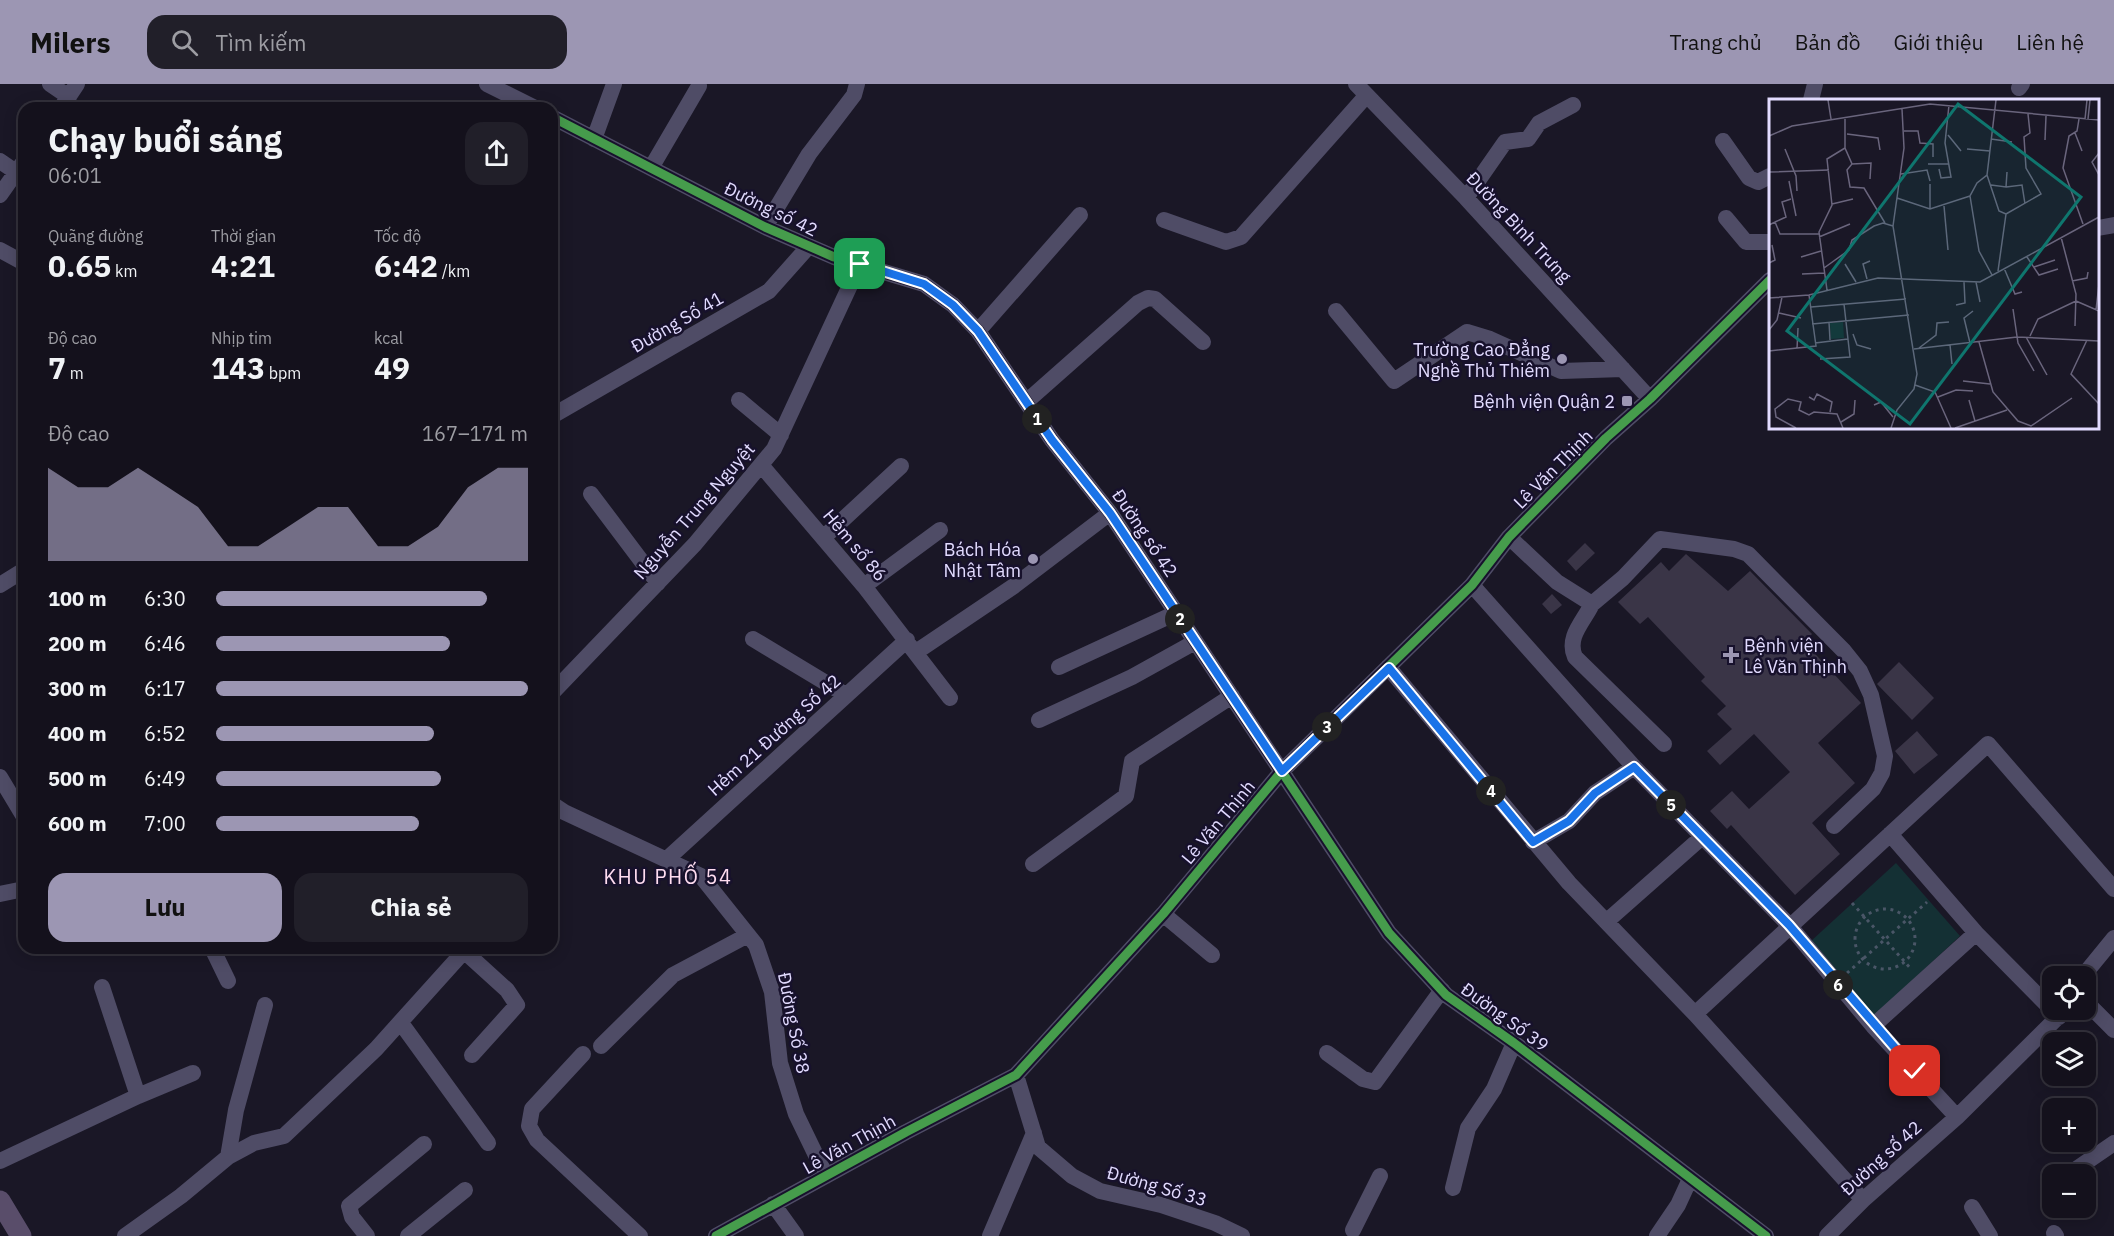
<!DOCTYPE html>
<html lang="vi">
<meta charset="utf-8">
<style>
:root{--surface:#14111c;--page:#211f29;--text:#f1f3f6;--muted:#9d9da3;--line:#33313b;--accent:#9c96b3}
body{margin:0;font-family:"IBM Plex Sans",sans-serif;background:var(--page);color:var(--text);height:100vh;display:flex;flex-direction:column;font-size:22px;white-space:nowrap}
*{box-sizing:border-box;margin:0}
p{font-size:20px;color:var(--muted)}
.icon{flex:none;width:33px;height:33px;fill:none;stroke:currentColor;stroke-width:2;stroke-linecap:round;stroke-linejoin:round}
.map{position:relative;flex:1;overflow:hidden}
.drawer{position:absolute;left:18px;top:18px;width:540px;height:852px;display:flex;flex-direction:column;background:var(--surface);border-radius:18px;box-shadow:0 3px 15px #0003,0 0 0 2px var(--line)}
.drawer>*{flex:none}
.controls{position:absolute;left:2042px;top:882px;display:grid;gap:12px}
.controls a{display:grid;place-items:center;width:54px;height:54px;border-radius:12px;background:var(--surface);box-shadow:0 3px 15px #0003,0 0 0 2px var(--line);font-size:30px}
.pin{position:absolute;display:grid;place-items:center;width:51px;height:51px;color:#fff;margin:-26px;border-radius:12px;box-shadow:0 3px 9px #0006}
.km{position:absolute;width:30px;height:30px;margin:-15px;border-radius:50%;background:#222;color:#fff;font-size:16px;line-height:30px;text-align:center}
.round{display:grid;place-items:center;flex:none;width:63px;height:63px;border-radius:18px;background:var(--page)}
.summary{display:flex;align-items:center;justify-content:space-between;height:102px;padding:0 30px}
h1{font-size:33px;font-weight:800;line-height:45px}
.stats{display:grid;grid-template-columns:repeat(3,1fr);gap:9px;height:102px;padding:6px 30px}
.stats div{display:grid;align-content:center}
.stats b{font-size:30px;font-weight:800}
.stats small{font-size:16px;font-weight:400}
.stats p{font-size:16px}
.chart{height:168px;padding:12px 30px}
.chart p{display:flex;justify-content:space-between}
.chart svg{width:100%;height:108px;margin-top:6px;fill:var(--accent);opacity:.7}
.button{display:flex;gap:12px;margin-top:auto;padding:12px 30px}
.button a{flex:1;height:69px;border-radius:18px;background:var(--accent);color:#111;font-size:24px;font-weight:800;line-height:69px;text-align:center}
.button a+a{background:var(--page);color:var(--text)}
ul{padding:0 30px;list-style:none;font-size:20px}
li{display:grid;grid-template-columns:96px 72px 1fr;align-items:center;height:45px}
li i{height:15px;border-radius:8px;background:var(--accent)}
header{display:flex;align-items:center;gap:36px;box-sizing:border-box;height:84px;padding:0 30px;background:var(--accent);color:#111}
header strong{font-size:28px}
nav{display:flex;gap:33px;margin-inline-start:auto;font-size:21px}
.search{width:420px;height:54px;background:var(--page);display:flex;align-items:center;gap:15px;box-sizing:border-box;padding:0 21px;border-radius:18px;color:var(--muted);font-size:22px}
.map>svg:first-child{display:block}
.green{fill:#143034}
.building{fill:#3a3547}
.lines{fill:none;stroke-linecap:round;stroke-linejoin:round}
.path{stroke:#4a5667;stroke-width:3;stroke-dasharray:3 4.5;stroke-linecap:butt}
.minor{stroke:#4f4c66;stroke-width:16}
.major{stroke:#594d6a;stroke-width:21}
.cycleway-casing{stroke:#17112c;stroke-width:13}
.cycleway{stroke:#469c4c;stroke-width:9}
.route-casing{stroke:#fff;stroke-width:12}
.route{stroke:#1a73e8;stroke-width:8}
.poi-dot{fill:#9c96b3;stroke:#17112c;stroke-width:2}
.labels{text-anchor:middle;dominant-baseline:central;stroke-width:5;stroke-linejoin:round;paint-order:stroke}
.street-label{font-size:18px;fill:#e2dbff;stroke:#17112c}
.poi-label{font-size:18px;fill:#e2dbff;stroke:#17112c;text-anchor:end}
.neighbourhood-label{font-size:20px;letter-spacing:1.5px;fill:#ffddf0;stroke:#17112c}
.inset-road{fill:none;stroke:#6a657d;stroke-width:1.5}
.view{fill:#0f766e;fill-opacity:0.15;stroke:#0f766e;stroke-width:3}
.inset-edge{fill:none;stroke:#e2dbff;stroke-width:3}
</style>
<header>
<strong>Milers</strong>
<div class="search"><svg class="icon" aria-label="search" viewBox="0 0 24 24"><circle cx="10" cy="10" r="6"/><path d="M15 15l6 6"/></svg>Tìm kiếm</div>
<nav><a>Trang chủ</a><a>Bản đồ</a><a>Giới thiệu</a><a>Liên hệ</a></nav>
</header>
<div class="map">
<svg width="2114" height="1152" viewBox="0 0 2114 1152">
<rect width="100%" height="100%" fill="#1a1726"/>
<path class="green" d="M1896,779L1960,852L1874,932L1810,858Z"/>
<path class="building" d="M1585,459L1595,469L1576,487L1567,477Z
M1686,470L1728,507L1750,487L1812,550L1804,558L1861,619L1818,659L1855,699L1812,739L1840,770L1795,811L1731,741L1727,745L1710,727L1732,707L1749,725L1790,688L1754,650L1720,681L1707,667L1732,645L1717,630L1726,622L1701,597L1705,593L1648,533L1640,540L1618,518L1661,478L1669,487Z
M1552,510L1562,521L1551,530L1542,520Z
M1899,578L1934,614L1912,636L1877,600Z
M1917,647L1938,671L1914,690L1895,667Z"/>
<g class="lines">
<path class="path" d="M1852,819L1912,886
M1855 855a30 30 0 1 1 60 0a30 30 0 1 1-60 0Z
M1847,889L1927,818"/>
<path class="minor" d="M50,0L69,13
M487,0L535,24
M1356,0L1466,114L1650,315
M2019,4L2022,0
M1811,16L1815,0
M61,24L77,0
M552,33L765,143L834,173L924,200L953,221L978,247L1052,356L1110,429L1389,849L1446,911L1514,959L1766,1152
M594,55L614,0
M1723,57L1749,94L1758,98L1770,92
M0,77L16,88
M651,84L699,2
M0,111L24,77
M1466,114L1505,58L1528,55L1539,39L1573,21
M1726,134L1746,158H1770
M1164,136L1226,158L1241,153L1366,12
M765,143L809,70L854,11L857,0
M2098,144L2114,141
M0,166L24,179
M1336,227L1394,297L1467,248L1490,255L1561,287L1623,285
M978,247L1080,131
M739,316L781,351
M1026,318L1138,219L1148,214L1155,215L1203,258
M552,332L769,207L809,162
M761,381L864,502L950,614
M591,410L658,499
M1509,453L1557,498L1592,520L1623,494L1660,455L1734,465L1748,470L1844,567L1860,587L1871,611L1885,672L1882,689L1873,705L1834,742
M823,454L901,382
M0,501L24,486
M1472,501L1634,683L1789,841L1873,942L1957,1033
M864,502L940,446
M1592,520C1584,537 1566,553 1575,573L1664,660
M753,555L846,611
M916,568L1014,502L1110,429
M1059,583L1176,529
M1388,583L1569,799L1695,930L1863,1116
M552,609L695,460L774,365L860,180
M1039,636L1132,593L1195,558
M0,693L24,733
M552,720L564,728L701,792L756,861L772,908L780,979L796,1030L826,1092
M1890,750L1976,849L2059,933
M1533,758L1569,737L1595,709L1634,683
M667,775L907,556
M1033,780L1126,712L1132,677L1232,612
M0,810L24,805
M1163,830L1212,871
M1607,837L1701,754
M212,864L228,897
M464,867L507,906L517,921L472,971
M2083,892L2114,854
M102,903L138,1012
M2085,917L2114,946
M1695,930L1988,660L2114,805
M401,939L488,1059
M1873,942L1976,849
M601,962L673,891L748,851
M1327,969L1363,995L1375,998L1442,906
M583,970L532,1025L529,1042L537,1056L640,1152
M1016,991L1038,1063L1072,1092L1100,1107L1161,1121L1215,1139L1242,1152
M228,1073L236,1026L265,921
M0,1077L138,1012L193,989
M2069,1090L2114,1059
M2048,1096L2052,1095
M1453,1104L1468,1044L1494,1005L1514,959
M773,1120L796,1152
M1972,1123L1990,1152
M1353,1146L1380,1092
M2054,1149L2056,1152
M125,1152L181,1112L228,1073L254,1059L284,1052L376,965L467,864
M367,1152L352,1133L349,1122L424,1060
M408,1152L465,1106
M716,1152L906,1048L1016,991L1163,830L1282,687L1472,501L1509,453L1606,354L1650,315L1770,196
M990,1152L1034,1049
M1657,1152L1678,1121L1690,1095
M1827,1152L1863,1116L1957,1033L2065,926"/>
<path class="major" d="M0,1117L21,1152"/>
<defs>
<path id="cycleway" d="M552,33L765,143L834,173L924,200L953,221L978,247L1052,356L1110,429L1389,849L1446,911L1514,959L1766,1152
M716,1152L906,1048L1016,991L1163,830L1282,687L1472,501L1509,453L1606,354L1650,315L1770,196"/>
</defs>
<use href="#cycleway" class="cycleway-casing"/>
<use href="#cycleway" class="cycleway"/>
</g>
<g class="lines">
<defs>
<path id="route" d="M860,180L924,200L953,221L978,247L1052,356L1110,429L1282,687L1389,584L1533,758L1569,737L1595,709L1634,683L1789,841L1915,987"/>
</defs>
<use href="#route" class="route-casing"/>
<use href="#route" class="route"/>
</g>
<g class="poi-dot">
<circle cx="1562" cy="275" r="6"/>
<rect x="1621" y="311" width="12" height="12" rx="3"/>
<circle cx="1033" cy="475" r="6"/>
<path d="M1728 562h6v6h6v6h-6v6h-6v-6h-6v-6h6z"/>
</g>
<g class="labels">
<g class="street-label">
<text transform="translate(771 125) rotate(26)">Đường số 42</text>
<text transform="translate(1519 143) rotate(47)">Đường Bình Trưng</text>
<text transform="translate(677 238) rotate(-30)">Đường Số 41</text>
<text transform="translate(1553 385) rotate(-45)">Lê Văn Thịnh</text>
<text transform="translate(694 427) rotate(-49)">Nguyễn Trung Nguyệt</text>
<text transform="translate(1145 449) rotate(56)">Đường số 42</text>
<text transform="translate(855 461) rotate(50)">Hẻm số 86</text>
<text transform="translate(774 651) rotate(-42)">Hẻm 21 Đường Số 42</text>
<text transform="translate(1218 738) rotate(-50)">Lê Văn Thịnh</text>
<text transform="translate(1505 933) rotate(36)">Đường Số 39</text>
<text transform="translate(794 939) rotate(79)">Đường Số 38</text>
<text transform="translate(849 1060) rotate(-29)">Lê Văn Thịnh</text>
<text transform="translate(1881 1074) rotate(-42)">Đường số 42</text>
<text transform="translate(1157 1102) rotate(16)">Đường Số 33</text>
</g>
<g class="poi-label">
<text x="1550" y="265">Trường Cao Đẳng<tspan x="1550" dy="21">Nghề Thủ Thiêm</tspan></text>
<text x="1615" y="317">Bệnh viện Quận 2</text>
<text x="1021" y="465">Bách Hóa<tspan x="1021" dy="21">Nhật Tâm</tspan></text>
<text x="1744" y="561" text-anchor="start">Bệnh viện<tspan x="1744" dy="21">Lê Văn Thịnh</tspan></text>
</g>
<g class="neighbourhood-label">
<text x="668" y="792">KHU PHỐ 54</text>
</g>
</g>
<g transform="translate(1769 15)">
<rect width="330" height="330" fill="#1a1726"/>
<path d="M74,223L75,239L62,240L61,224Z" fill="#143034"/>
<path class="inset-road" d="M59,1L62,20M76,18V49L83,65L78,71L81,88L95,89L116,124M310,20L308,32L300,37L294,69L314,125M316,20L318,1M319,20L321,1M135,32H149L151,44L164,45V58M306,34L313,52M78,35L109,39L111,51M179,36L192,52M0,37L23,27L161,5L330,21M222,40L243,43M276,41L277,17M16,50L27,77L28,92M198,50L221,52M330,54L323,63L330,76M83,65L102,64L101,80M159,65H179M170,70L172,79L182,78L176,44L180,6M0,73L60,71M132,75L158,71L161,82M218,76L230,112L237,115M20,82L27,117M161,85V110M222,86L237,88L238,73M237,88L253,86L256,105M128,99L161,110L201,97M63,105L84,100M175,107L179,151M237,115L272,95L257,69L255,38L261,34L259,15M6,123L17,118L13,103L22,100M0,126L6,123L11,135H50M50,138L81,125M292,138L307,195L306,227M32,158L52,152M258,158L270,176L289,170M0,164L6,161L3,146M76,165L87,183M265,168L286,161M55,169L80,151L83,141L105,127L114,124L124,127M235,169L246,195L253,193M229,172L237,115M33,175L55,174M223,176L210,152L201,97L208,84L218,76L227,1M98,180L94,165L101,162M303,182L318,179L319,173M207,183L211,203M58,191L50,133L63,106L58,60L76,49M0,199L40,196L109,179L211,183L330,118M307,202L330,212M187,206L196,204L195,183M42,208L137,200M244,210L249,244L265,272M327,211L330,185M10,214L32,219M60,223L61,241M43,225L140,216M0,231L8,221L13,198M84,235L88,246L102,250M261,237L269,220L307,202M257,238L278,276M318,241L302,275L330,305M210,243L224,293L249,322L262,327L303,299M46,244L79,240M201,244L195,219L204,212M181,246L183,265M150,249L167,236L168,224L180,223M28,250L29,229M145,250L248,238L330,242M0,252L47,247L40,196M51,260L81,258L75,205M194,282L221,285M146,286L166,293L182,329M40,298L45,301L48,295L63,303L61,313M169,298L187,291L204,292M200,301L206,322M105,306L112,303L124,318M72,323L85,315L86,301M27,329L7,318L6,310L19,300L32,303L30,311L40,316L45,313L68,315L74,329M122,329L128,311L145,290L148,275L124,127L135,49L133,10M186,329L238,311"/>
<path class="view" d="M189,5L312,98L141,325L18,232Z"/>
<rect width="330" height="330" class="inset-edge"/>
</g>
</svg>
<div class="controls">
<a><svg class="icon" aria-label="locate" viewBox="0 0 24 24"><circle cx="12" cy="12" r="6"/><path d="M12 2v4M12 18v4M2 12h4M18 12h4"/></svg></a>
<a><svg class="icon" aria-label="layers" viewBox="0 0 24 24"><path d="M12 4l9 5-9 5-9-5zM3 14l9 5 9-5"/></svg></a>
<a>+</a>
<a>−</a>
</div>
<div class="pin" style="left:860px;top:180px;background:#1e9e55"><svg class="icon" aria-label="arrive" viewBox="0 0 24 24"><path d="M6 21V4h12l-3 4 3 4H6"/></svg></div>
<div class="pin" style="left:1915px;top:987px;background:#d93025"><svg class="icon" aria-label="check" viewBox="0 0 24 24"><path d="M5 12l5 5 9-10"/></svg></div>
<b class="km" style="left:1037px;top:335px">1</b>
<b class="km" style="left:1180px;top:535px">2</b>
<b class="km" style="left:1327px;top:643px">3</b>
<b class="km" style="left:1491px;top:707px">4</b>
<b class="km" style="left:1671px;top:721px">5</b>
<b class="km" style="left:1838px;top:901px">6</b>
<section class="drawer">
<div class="summary"><div><h1>Chạy buổi sáng</h1><p>06:01</p></div><a class="round"><svg class="icon" aria-label="share" viewBox="0 0 24 24"><path d="M12 15V3M7 8l5-5 5 5M5 13v7h14v-7"/></svg></a></div>
<div class="stats">
<div><p>Quãng đường</p><b>0.65<small> km</small></b></div>
<div><p>Thời gian</p><b>4:21</b></div>
<div><p>Tốc độ</p><b>6:42<small> /km</small></b></div>
</div>
<div class="stats">
<div><p>Độ cao</p><b>7<small> m</small></b></div>
<div><p>Nhịp tim</p><b>143<small> bpm</small></b></div>
<div><p>kcal</p><b>49</b></div>
</div>
<div class="chart"><p><span>Độ cao</span>167–171 m</p>
<svg viewBox="0 0 160 44" preserveAspectRatio="none"><path d="M0 44V6L10 14L20 14L30 6L40 14L50 22L60 38L70 38L80 30L90 22L100 22L110 38L120 38L130 30L140 14L150 6L160 6V44z"/></svg>
</div>
<ul>
<li><b>100 m</b>6:30<i style="width:87%"></i></li>
<li><b>200 m</b>6:46<i style="width:75%"></i></li>
<li><b>300 m</b>6:17<i style="width:100%"></i></li>
<li><b>400 m</b>6:52<i style="width:70%"></i></li>
<li><b>500 m</b>6:49<i style="width:72%"></i></li>
<li><b>600 m</b>7:00<i style="width:65%"></i></li>
</ul>
<div class="button"><a>Lưu</a><a>Chia sẻ</a></div>
</section>
</div>
